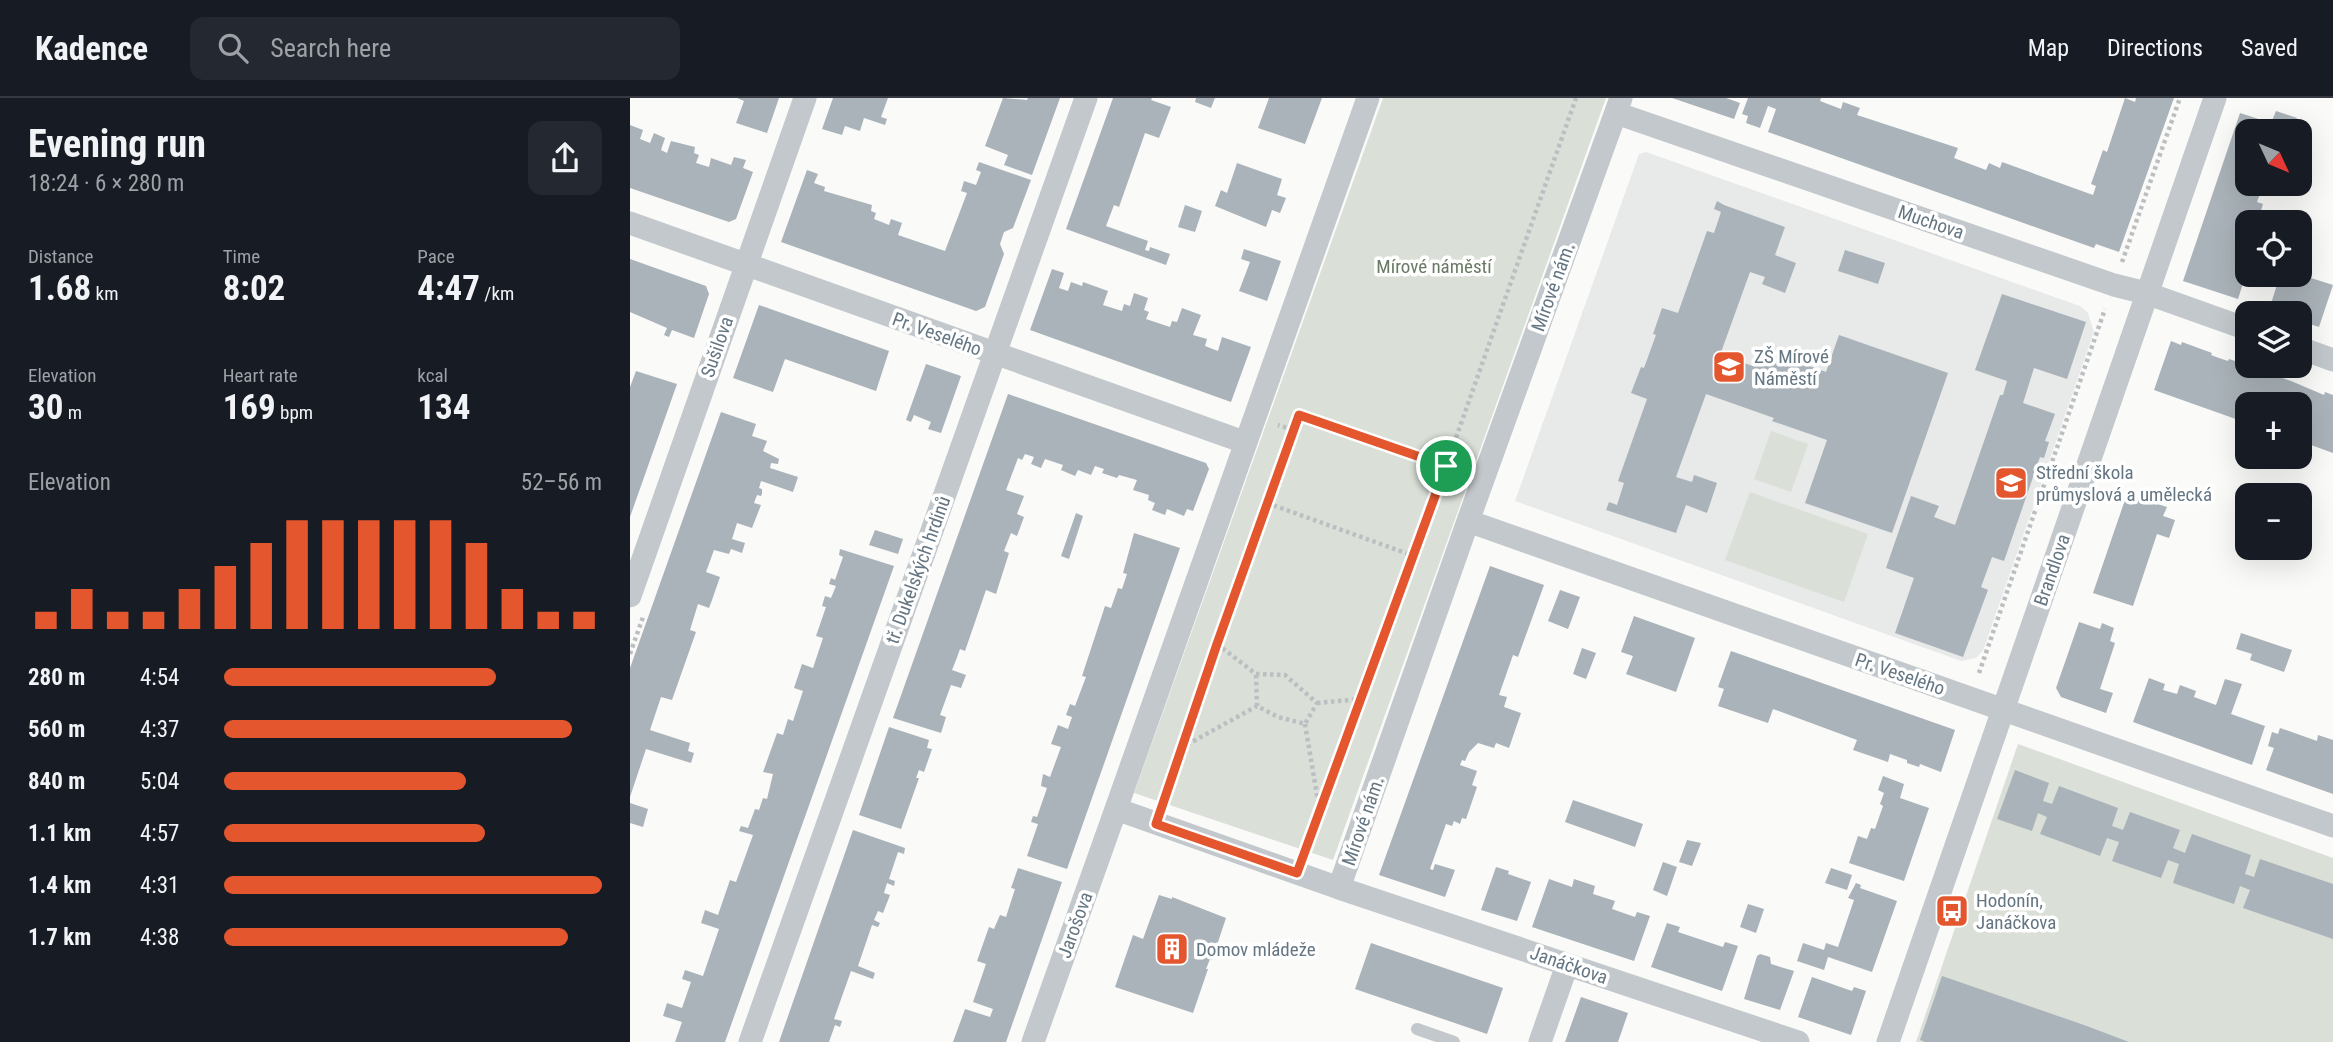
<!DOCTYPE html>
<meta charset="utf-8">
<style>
:root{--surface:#171b24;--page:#242831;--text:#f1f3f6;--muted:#9ea1a6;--line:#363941;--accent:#e4572e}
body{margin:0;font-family:"Roboto Condensed",sans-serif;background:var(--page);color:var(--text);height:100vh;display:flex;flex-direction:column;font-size:26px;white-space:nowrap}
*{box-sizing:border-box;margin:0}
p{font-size:23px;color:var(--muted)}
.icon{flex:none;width:38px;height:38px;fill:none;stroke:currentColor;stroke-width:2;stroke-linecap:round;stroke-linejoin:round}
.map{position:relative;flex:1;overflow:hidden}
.drawer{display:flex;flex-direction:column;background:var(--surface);width:630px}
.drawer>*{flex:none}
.needle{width:46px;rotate:134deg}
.fabs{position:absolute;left:1605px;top:21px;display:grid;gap:14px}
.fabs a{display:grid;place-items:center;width:77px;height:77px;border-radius:14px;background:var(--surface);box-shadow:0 7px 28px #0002;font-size:35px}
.pin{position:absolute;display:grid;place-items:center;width:60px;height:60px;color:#fff;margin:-30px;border:4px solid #fff;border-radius:50%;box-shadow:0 2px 7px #0007}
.round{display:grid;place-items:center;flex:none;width:74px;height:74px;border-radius:14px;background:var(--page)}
.overview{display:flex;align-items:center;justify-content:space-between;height:119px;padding:0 28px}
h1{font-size:38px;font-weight:700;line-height:52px}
.metrics{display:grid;grid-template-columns:repeat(3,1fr);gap:10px;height:119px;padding:7px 28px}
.metrics div{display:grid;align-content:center}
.metrics b{font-size:35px;font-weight:700}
.metrics small{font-size:19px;font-weight:400}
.metrics p{font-size:19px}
.chart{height:196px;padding:14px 28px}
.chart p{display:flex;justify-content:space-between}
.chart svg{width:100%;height:126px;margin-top:7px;stroke:var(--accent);stroke-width:6}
ul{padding:0 28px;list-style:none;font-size:23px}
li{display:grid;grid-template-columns:112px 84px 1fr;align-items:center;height:52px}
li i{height:18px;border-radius:9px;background:var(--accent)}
header{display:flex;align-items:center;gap:42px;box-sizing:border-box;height:98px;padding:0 35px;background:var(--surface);border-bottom:2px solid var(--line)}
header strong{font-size:33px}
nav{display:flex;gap:38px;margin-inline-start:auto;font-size:24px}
.search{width:490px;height:63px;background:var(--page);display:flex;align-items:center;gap:18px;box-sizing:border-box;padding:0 24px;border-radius:14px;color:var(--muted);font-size:26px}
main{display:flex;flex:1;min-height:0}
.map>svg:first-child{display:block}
.built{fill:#e8e9e9}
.green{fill:#dadfd7}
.building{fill:#aab3b9}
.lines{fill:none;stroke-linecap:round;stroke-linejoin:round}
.path{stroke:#bbbfc2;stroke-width:4.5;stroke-dasharray:3.5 3.5;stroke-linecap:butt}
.service{stroke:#c3c8cc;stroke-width:12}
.minor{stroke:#c3c8cc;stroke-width:23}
.route-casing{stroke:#fff;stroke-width:14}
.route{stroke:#e4572e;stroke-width:9}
.labels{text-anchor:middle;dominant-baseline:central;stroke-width:7;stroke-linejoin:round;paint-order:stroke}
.street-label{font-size:19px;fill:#657683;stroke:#fff}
.park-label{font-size:19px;fill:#687a64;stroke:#fff}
.poi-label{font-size:19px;fill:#657683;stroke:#fff;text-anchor:start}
</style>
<header>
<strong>Kadence</strong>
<div class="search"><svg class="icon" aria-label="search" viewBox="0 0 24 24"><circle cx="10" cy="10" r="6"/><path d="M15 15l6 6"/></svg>Search here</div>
<nav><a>Map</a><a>Directions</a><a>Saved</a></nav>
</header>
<main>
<section class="drawer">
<div class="overview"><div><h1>Evening run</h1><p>18:24 · 6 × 280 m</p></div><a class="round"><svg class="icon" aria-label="share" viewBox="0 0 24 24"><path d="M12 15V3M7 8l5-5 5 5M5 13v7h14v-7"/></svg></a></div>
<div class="metrics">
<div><p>Distance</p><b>1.68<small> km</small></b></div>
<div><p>Time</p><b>8:02</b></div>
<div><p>Pace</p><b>4:47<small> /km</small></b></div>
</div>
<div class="metrics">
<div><p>Elevation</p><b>30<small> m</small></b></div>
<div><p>Heart rate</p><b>169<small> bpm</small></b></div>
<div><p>kcal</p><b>134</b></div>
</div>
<div class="chart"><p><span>Elevation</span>52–56 m</p>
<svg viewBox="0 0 160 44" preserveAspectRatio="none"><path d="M5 44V38M15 44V30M25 44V38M35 44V38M45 44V30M55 44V22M65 44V14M75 44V6M85 44V6M95 44V6M105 44V6M115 44V6M125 44V14M135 44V30M145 44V38M155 44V38"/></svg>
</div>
<ul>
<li><b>280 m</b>4:54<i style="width:72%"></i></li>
<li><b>560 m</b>4:37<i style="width:92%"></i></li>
<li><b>840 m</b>5:04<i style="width:64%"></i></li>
<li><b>1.1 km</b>4:57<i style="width:69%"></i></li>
<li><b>1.4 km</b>4:31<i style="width:100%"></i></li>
<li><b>1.7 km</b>4:38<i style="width:91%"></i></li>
</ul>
</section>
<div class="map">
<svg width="1703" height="944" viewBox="0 0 1703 944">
<rect width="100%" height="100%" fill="#fafaf8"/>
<path class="built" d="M1016,54L1450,208L1458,215L1464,234L1353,553L1346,560L1331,563L885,403L1009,56Z"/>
<path class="green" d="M753,0H976L703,762L504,695Z
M1141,333L1178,346L1161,394L1124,381Z
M1120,394L1238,436L1214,504L1095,462Z
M1388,646L1703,760V944H1286Z"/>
<path class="building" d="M107,0H149L137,35L106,25L114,3Z
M203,0H258L251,19L257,21L255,27L234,20L230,33L215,28L212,37L192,31Z
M373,0L397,2L398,0H430L402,77L374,67L378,57L355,48Z
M483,0H522L521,2L541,9L529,40L515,35L489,109L484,107L476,128L518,143L515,152L519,153L520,149L540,156L536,167L436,131Z
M566,0H585L581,10L565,4Z
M639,0H692L675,46L628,30Z
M1042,0H1096L1110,5L1104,21Z
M1118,0H1191L1190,3L1211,11L1213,4L1230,10L1227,17L1328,50L1324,60L1356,72L1359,65L1370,70L1372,64L1463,97L1466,88L1461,86L1473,52L1477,54L1495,0L1505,4L1506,0H1544L1489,154L1466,146L1464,150L1138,34L1146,11L1138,8L1130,30L1116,25L1118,18L1112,16Z
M1646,13L1667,20L1663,33H1617V86H1649L1647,95L1632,90L1627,104L1633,106L1630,116L1625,114L1621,124H1617V143H1614L1610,155L1615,156L1613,163L1608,162L1606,169L1617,173L1608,201L1553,183L1610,15L1641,25Z
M0,27L13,32L10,41L20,45L24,35L35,40L31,52L37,55L41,43L65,49L64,55L69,57L66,65L79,69L81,60L101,67L104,59L116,62L113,70L123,74L106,121L99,124L0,90Z
M349,64L401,82L383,130L374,134L370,146L374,156L355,209L346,213L151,144L177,72L188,76L184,85L195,89L194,93L242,107L241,113L246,115L244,121L259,127L261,121L272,125L268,137L315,153L337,95L331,93L334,83L346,87L351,74L346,72Z
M607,65L652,81L647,97L656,100L650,115L642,112L636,129L585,108L591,92L597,95Z
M1087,103L1094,107L1155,129L1145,157L1166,165L1155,195L1132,186L1135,179L1120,174L1090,257L1123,268L1129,250L1196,274L1209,237L1318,275L1262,435L1175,405L1197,342L1142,323L1144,320L1076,296L1046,379L1062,384L1064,377L1087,385L1077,415L1056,407L1046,435L976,412L979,404L987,407L994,385L988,383L1017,301L1001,295L1011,269L1014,270L1026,237L1023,236L1032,210L1048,215L1077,133L1084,135L1091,114L1084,111Z
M555,107L572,113L565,134L548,129Z
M614,151L651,163L637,203L609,193L620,164L611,161Z
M1215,152L1255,165L1248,186L1208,173Z
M0,161L76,188L79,196L64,240L42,232L39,239L34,237L37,230L0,214Z
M422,171L434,175L429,190L438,193L441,184L452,188L453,184L478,193L473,207L492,213L494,206L500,208L504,195L518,200L514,212L519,214L516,221L540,229L542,223L547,224L552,210L571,217L563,237L577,241L575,248L588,253L592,239L621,249L601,304L400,232Z
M1670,172L1679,176L1678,179L1703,187L1689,229L1670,223V215H1648L1639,212L1650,177L1665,180L1666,177H1670Z
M1372,196L1456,224L1437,281L1404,270L1393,305L1425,316L1415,343L1419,344L1414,360L1410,359L1374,463L1362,459L1351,489L1358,492L1333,559L1265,535L1284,480L1256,470L1281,398L1309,408L1304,419L1325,427L1370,297H1373L1377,283L1345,272Z
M129,207L259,253L246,293L155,261L143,294L103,280Z
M1541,243L1551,247L1552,244L1582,255L1581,257L1589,260L1598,263L1599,261L1629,271L1628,274L1646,280L1647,278L1661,283L1694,297L1695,294L1703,297V355L1670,343V306H1617V325L1524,292Z
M296,266L331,278L311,335L298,331L301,324L284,317L281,324L276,322Z
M6,273L47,286L0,419V289Z
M378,296L576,365L579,371L563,413L557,411L554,418L537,411L535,417L522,412L525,405L518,402L519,397L503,392L507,382L489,377L487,380L472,375L474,371L465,368L461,377L448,372L445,378L431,372L433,367L415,361L411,370L401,366L404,359L395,356L392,362L388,360L376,392L394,398L387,416L394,419L387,438L381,435L374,453L379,455L366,496L356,492L335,553L330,551L326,562L322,572L336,577L331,590L321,587L310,617L316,619L311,635L263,620Z
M91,314L126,326L122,338L137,343L133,353L149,361L148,366L141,365L140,370L168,379L163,394L131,383L129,390L132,391V396L131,398L127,397L124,405L131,407L122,430L107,425L102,441L115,445L112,455L101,451L99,456L84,452L76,474L90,479L82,502L79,510L68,506L60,532L66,534L42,602L31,599L20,632L60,645L58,653L64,655L61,665L16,651L0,699V570Z
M1497,396L1537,409L1533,418L1545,422L1539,440L1527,436L1503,508L1463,495Z
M446,415L453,418L439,461L431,458Z
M245,432L273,441L268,456L239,447Z
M504,435L550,450L437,771L397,758L408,726L401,724L403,718L407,719L417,690L411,688L413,676L420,679L431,649L421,646L428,627L438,631L442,619L436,617L440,606L445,608L456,579L452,578L475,508L481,510L488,490L492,491L497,476L493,475Z
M210,451L264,468L95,944H45L52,924L33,918L37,905L52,910L61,884L52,881L55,872L73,878L89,831L71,825L75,812L88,817L100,782L106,784L123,737L109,733L111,728L118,730L125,711L129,712L133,700L137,701L143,676L133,674L147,635L153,637L158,621L163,623L173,593L164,590L172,566L183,570L193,540L186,538L196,509L192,508L195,498L201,500L206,488L199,486L201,480L205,482L213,459L209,457Z
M860,468L914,487L888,559L883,557L869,597L877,599L874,609L891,615L879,650L866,645L864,650L848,645L839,654L835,663L832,662L830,667L847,673L842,687L847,689L836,721L832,720L830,726L824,723L822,728L816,726L800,771L803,772L805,766L825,772L815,799L749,777Z
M930,492L950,499L938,531L918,523Z
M1004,518L1065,540L1046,594L996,576L1003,558L991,554Z
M1449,524L1470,531L1472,525L1484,530L1480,543L1485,545L1470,591L1483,595L1476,615L1431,599L1426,590Z
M1611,535L1662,552L1654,574L1620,562L1622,556L1606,551Z
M952,550L966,555L956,581L943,576Z
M1101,553L1325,632L1311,674L1290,666L1289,669L1277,665V662L1260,656L1258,664L1223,652L1227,642L1143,611L1138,625L1088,608L1094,591L1088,589Z
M1519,580L1535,586L1533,592L1547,596L1550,587L1566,593L1564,599L1586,607L1595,581L1612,586L1601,616L1635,628L1622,667L1503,624Z
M259,629L299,642L297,650L302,651L294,674L289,672L286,680H289L271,731L229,717Z
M1650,630L1687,643L1688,637L1703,642V696L1636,672L1644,650L1638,648L1642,634L1648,636Z
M1385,672L1419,685L1413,703L1422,706L1429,688L1488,710L1482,728L1493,732L1500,714L1550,732L1543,750L1555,755L1562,736L1621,757L1615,776L1624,779L1630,761L1703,786V841L1613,810L1620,792L1610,788L1604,806L1543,785L1549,766L1538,762L1531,780L1482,763L1489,744L1477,740L1470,758L1410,736L1417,719L1408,715L1402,733L1367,721Z
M1253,678L1274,686L1270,700L1299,710L1274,783L1219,765L1228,738L1237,741L1241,730L1245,731L1253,708L1250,706L1254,695L1248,692Z
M943,702L1013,726L1005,749L935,724Z
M0,705L18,711L13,729L0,725Z
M223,732L275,750L274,756L268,754L259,781L265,783L264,788L257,785L254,795L260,797L253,815L248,813L244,822L250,825L248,829L242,827L228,868L245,875L243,881L221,873L204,921L212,923L210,929L205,927L199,944H149Z
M1057,742L1071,745L1062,768L1049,764Z
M1033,764L1047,769L1037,798L1023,792Z
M866,769L879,773L878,776L901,784L887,823L851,812Z
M388,770L432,784L376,944H323L335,911L360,919L363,911L343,904L356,866L347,863L359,829L364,831L370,817L376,819L385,791L381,790Z
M1201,770L1222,777L1217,792L1195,785Z
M919,781L942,789L944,781L965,788L963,796L985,803L982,811L1005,819L1007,814L1020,818L1004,863L902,829Z
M1226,785L1231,787L1230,790L1267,803L1242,874L1198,859L1194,872L1167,863L1173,845L1194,852L1196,845L1208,849L1224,802L1218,800Z
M529,797L542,801V799L596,820L582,862L580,861L576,871H578L563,915L485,889L503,837L513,841Z
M1118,806L1134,811L1126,835L1110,829Z
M1037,825L1050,829L1048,834L1093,849L1095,844L1108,848L1092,893L1021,869Z
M741,845L873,890L857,936L725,891Z
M1130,856L1140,859L1141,866L1164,873L1150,912L1114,901L1127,858Z
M1312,878L1454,927L1499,944H1295L1290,942Z
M1182,879L1222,893L1224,889L1236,893L1221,937L1168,919Z
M951,899L998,915L988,944H935Z"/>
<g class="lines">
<path class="path" d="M1492,164L1550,0
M1642,268L1655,272
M663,332L669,317L816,368
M637,405L784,458
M587,546L626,576
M0,556L13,519
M1349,575L1475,211
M626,576L655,577L687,605L675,626L648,619L627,608Z
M687,605L730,601
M675,626L690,715
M551,650L627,608
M534,702L663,332L648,327
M675,754L816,368L946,0"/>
<path class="service" d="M787,931L824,944"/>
<path class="minor" d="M738,0L486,711L709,790L838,423L991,0
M986,15L1484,187L1516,195L1617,231
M0,125L614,344
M1670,250L1703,262
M838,423L1703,728
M0,498L175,0
M709,790L1168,944
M120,944L456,0
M403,944L486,711
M910,944L937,867
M1258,944L1585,0"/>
</g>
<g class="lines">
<defs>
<path id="route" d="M669,317L816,368L667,775L526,726L587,546Z"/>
</defs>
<use href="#route" class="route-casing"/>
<use href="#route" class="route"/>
</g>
<defs>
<symbol id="school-square" viewBox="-11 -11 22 22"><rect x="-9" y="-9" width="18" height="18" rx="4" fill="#e4572e" stroke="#fff"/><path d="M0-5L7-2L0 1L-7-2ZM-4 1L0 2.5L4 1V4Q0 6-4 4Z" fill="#fff"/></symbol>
<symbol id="bus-square" viewBox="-11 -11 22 22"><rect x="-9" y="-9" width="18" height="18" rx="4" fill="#e4572e" stroke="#fff"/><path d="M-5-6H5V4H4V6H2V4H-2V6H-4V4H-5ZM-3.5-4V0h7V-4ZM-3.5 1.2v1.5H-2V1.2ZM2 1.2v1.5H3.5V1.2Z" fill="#fff"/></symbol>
<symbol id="building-square" viewBox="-11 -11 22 22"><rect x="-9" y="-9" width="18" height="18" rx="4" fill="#e4572e" stroke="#fff"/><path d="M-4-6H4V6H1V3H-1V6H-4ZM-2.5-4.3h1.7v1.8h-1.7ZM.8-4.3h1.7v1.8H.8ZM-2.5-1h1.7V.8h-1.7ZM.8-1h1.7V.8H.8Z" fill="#fff"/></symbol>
</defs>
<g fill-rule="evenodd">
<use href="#school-square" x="1080" y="250" width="38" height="38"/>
<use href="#school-square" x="1362" y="366" width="38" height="38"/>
<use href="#bus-square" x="1303" y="794" width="38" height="38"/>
<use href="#building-square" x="523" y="832" width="38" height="38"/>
</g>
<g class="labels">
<g class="street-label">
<text transform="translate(1301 124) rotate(19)">Muchova</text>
<text transform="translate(923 189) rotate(-70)">Mírové nám.</text>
<text transform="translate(307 236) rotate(20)">Pr. Veselého</text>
<text transform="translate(87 249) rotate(-71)">Sušilova</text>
<text transform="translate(288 472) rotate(-70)">tř. Dukelských hrdinů</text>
<text transform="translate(1422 472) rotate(-71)">Brandlova</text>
<text transform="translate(1270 576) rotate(19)">Pr. Veselého</text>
<text transform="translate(733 723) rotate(-71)">Mírové nám.</text>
<text transform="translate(445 827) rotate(-70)">Jarošova</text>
<text transform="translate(939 867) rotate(19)">Janáčkova</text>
</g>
<g class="park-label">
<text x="804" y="168">Mírové náměstí</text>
</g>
<g class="poi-label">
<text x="1124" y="258">ZŠ Mírové<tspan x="1124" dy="22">Náměstí</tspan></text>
<text x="1406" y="374">Střední škola<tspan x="1406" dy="22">průmyslová a umělecká</tspan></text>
<text x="1346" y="802">Hodonín,<tspan x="1346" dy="22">Janáčkova</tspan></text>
<text x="566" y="851">Domov mládeže</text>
</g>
</g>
</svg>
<div class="fabs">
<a><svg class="needle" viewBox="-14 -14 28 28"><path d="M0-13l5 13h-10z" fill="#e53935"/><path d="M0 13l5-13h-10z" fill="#9ea1a6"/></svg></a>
<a><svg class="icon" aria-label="locate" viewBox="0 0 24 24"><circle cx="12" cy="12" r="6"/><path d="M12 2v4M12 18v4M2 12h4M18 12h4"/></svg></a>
<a><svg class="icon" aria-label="layers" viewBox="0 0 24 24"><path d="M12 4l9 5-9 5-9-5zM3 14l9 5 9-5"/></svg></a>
<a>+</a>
<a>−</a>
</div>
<div class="pin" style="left:816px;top:368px;background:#1e9e55"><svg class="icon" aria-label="arrive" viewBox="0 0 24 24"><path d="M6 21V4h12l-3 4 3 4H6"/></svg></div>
</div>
</main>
